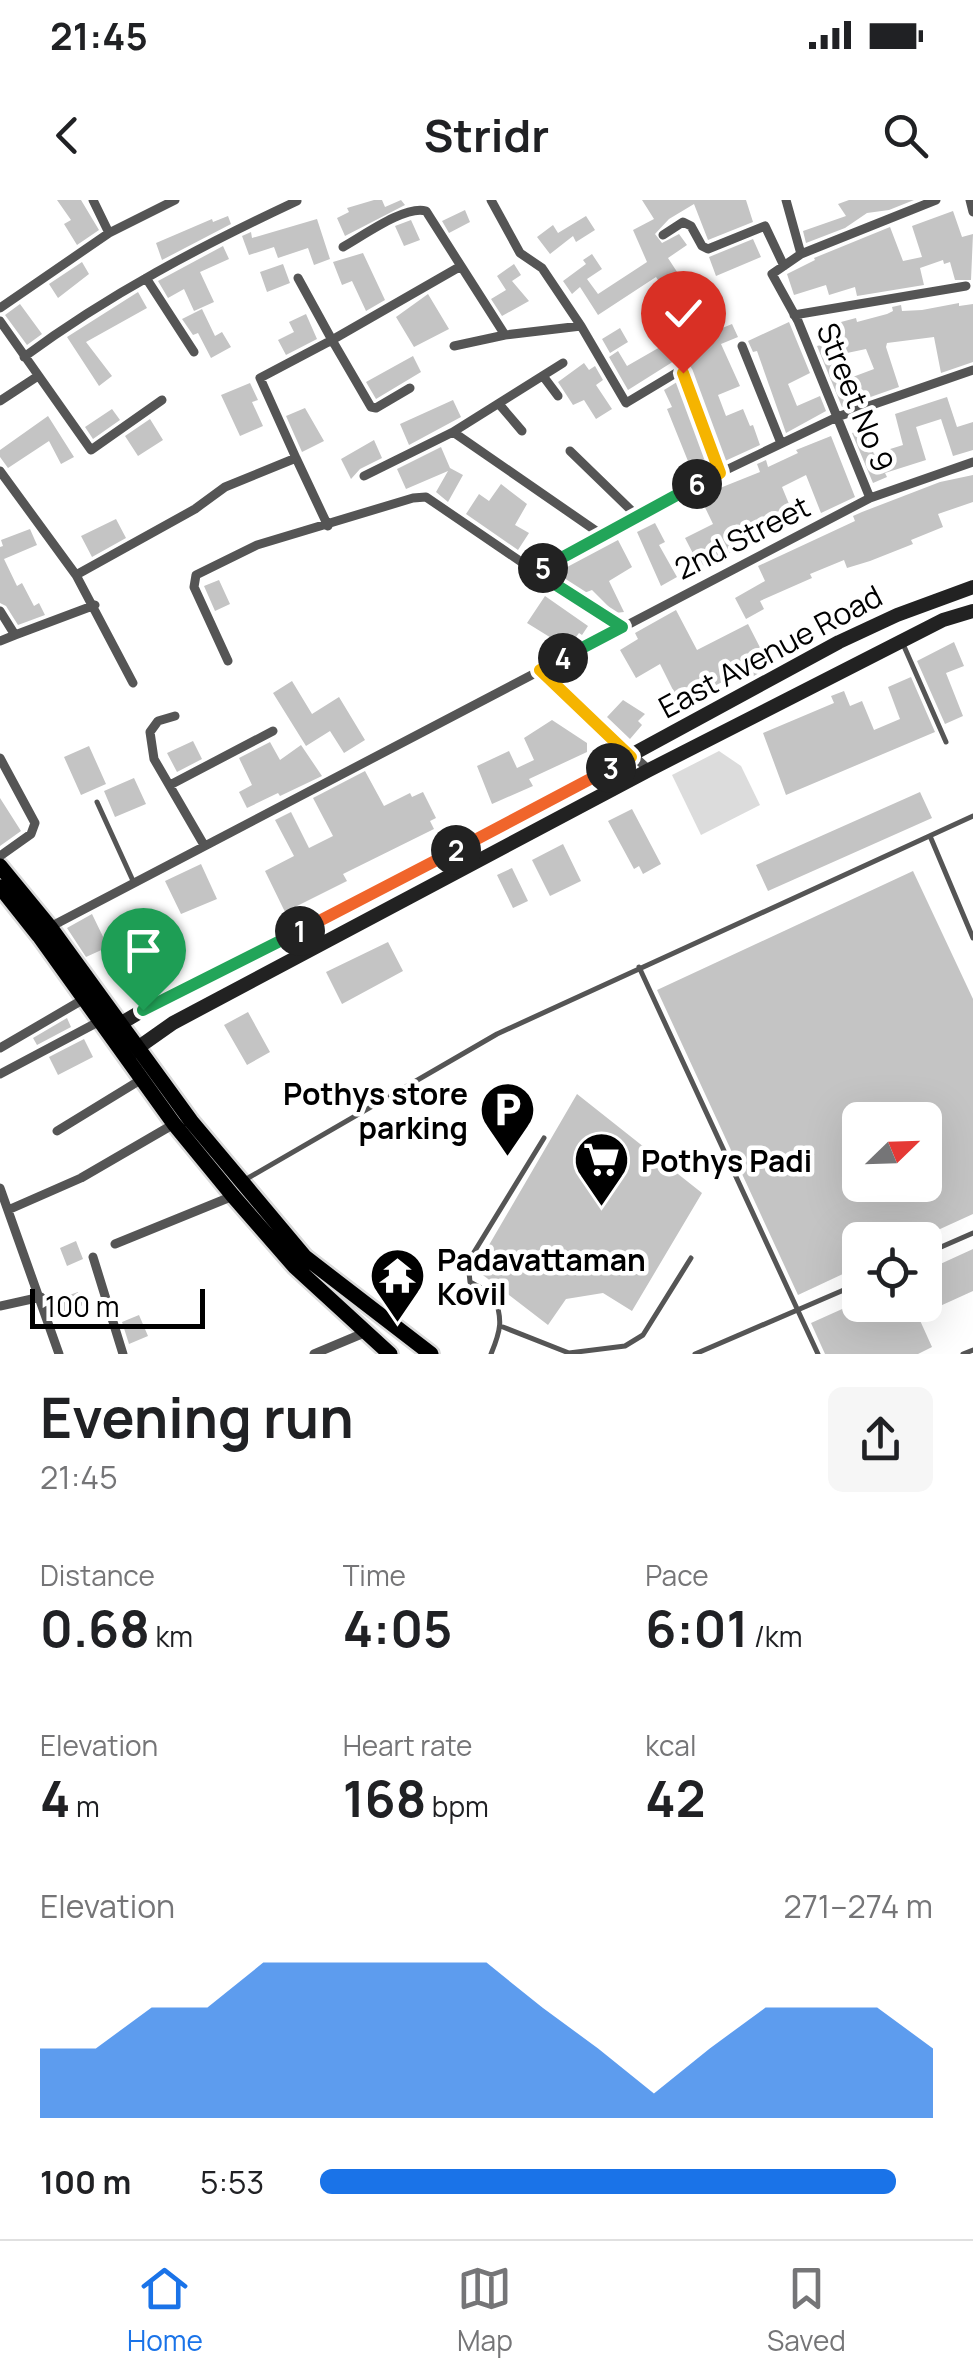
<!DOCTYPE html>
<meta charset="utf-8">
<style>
:root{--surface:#fff;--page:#f6f6f6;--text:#202124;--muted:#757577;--line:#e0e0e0;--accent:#1a73e8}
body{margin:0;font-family:Manrope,sans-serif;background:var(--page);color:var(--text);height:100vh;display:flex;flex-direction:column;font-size:38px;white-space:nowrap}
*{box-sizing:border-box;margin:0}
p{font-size:32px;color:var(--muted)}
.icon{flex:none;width:55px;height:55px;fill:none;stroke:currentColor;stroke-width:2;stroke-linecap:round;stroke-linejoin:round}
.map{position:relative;height:1154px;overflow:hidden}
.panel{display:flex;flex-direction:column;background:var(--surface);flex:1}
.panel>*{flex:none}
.needle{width:65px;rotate:67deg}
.fabs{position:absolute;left:842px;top:902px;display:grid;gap:20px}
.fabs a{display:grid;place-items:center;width:100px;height:100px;border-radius:15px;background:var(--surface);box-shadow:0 10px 40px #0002;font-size:50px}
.scale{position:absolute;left:30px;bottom:25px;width:175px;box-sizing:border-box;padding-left:10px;border:5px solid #000;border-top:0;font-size:28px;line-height:35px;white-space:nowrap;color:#000;-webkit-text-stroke:8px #fff;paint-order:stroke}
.pin{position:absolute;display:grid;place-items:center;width:85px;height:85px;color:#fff;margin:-102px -42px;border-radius:50% 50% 50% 0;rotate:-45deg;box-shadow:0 0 10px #0007}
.pin .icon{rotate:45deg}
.km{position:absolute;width:50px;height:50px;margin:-25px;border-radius:50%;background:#222;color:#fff;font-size:28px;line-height:50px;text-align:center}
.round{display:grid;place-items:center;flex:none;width:105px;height:105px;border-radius:15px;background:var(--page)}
.head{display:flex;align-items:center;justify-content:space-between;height:170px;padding:0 40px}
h1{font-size:55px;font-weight:700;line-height:75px}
.stats{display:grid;grid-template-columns:repeat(3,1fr);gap:15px;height:170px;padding:10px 40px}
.stats div{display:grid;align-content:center}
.stats b{font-size:50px;font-weight:700}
.stats small{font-size:28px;font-weight:400}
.stats p{font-size:28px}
.chart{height:280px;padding:20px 40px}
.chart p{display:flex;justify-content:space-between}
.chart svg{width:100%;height:180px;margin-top:10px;fill:var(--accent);opacity:.7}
ul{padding:0 40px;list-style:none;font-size:32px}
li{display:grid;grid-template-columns:160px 120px 1fr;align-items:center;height:75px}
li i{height:25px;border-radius:12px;background:var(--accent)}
.status{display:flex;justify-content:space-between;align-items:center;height:70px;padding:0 50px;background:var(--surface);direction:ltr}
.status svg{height:28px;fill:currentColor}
header{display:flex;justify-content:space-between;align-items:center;height:130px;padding:0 40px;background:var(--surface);font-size:45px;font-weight:700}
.menu{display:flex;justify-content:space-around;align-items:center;height:140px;border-top:2px solid var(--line);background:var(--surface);font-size:28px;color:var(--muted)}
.menu a{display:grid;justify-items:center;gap:5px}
.menu .on{color:var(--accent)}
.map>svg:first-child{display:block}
.green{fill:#dcdcdc}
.building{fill:#c4c4c4;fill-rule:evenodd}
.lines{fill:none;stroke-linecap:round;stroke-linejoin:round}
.primary-casing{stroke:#dbdbdb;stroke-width:20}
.lane{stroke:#555;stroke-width:5}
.street{stroke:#555;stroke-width:9}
.secondary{stroke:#222;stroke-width:14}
.primary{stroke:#000;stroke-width:15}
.split-1-casing{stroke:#fff;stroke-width:20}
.split-2-casing{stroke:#fff;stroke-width:20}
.split-3-casing{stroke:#fff;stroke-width:20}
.split-4-casing{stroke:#fff;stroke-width:20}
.split-5-casing{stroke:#fff;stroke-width:20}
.split-6-casing{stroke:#fff;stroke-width:20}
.split-7-casing{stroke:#fff;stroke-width:20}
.split-1{stroke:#22a559;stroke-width:12}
.split-2{stroke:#f0652b;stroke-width:12}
.split-3{stroke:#f0652b;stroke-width:12}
.split-4{stroke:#f5b400;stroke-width:12}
.split-5{stroke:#22a559;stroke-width:12}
.split-6{stroke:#22a559;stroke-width:12}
.split-7{stroke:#f5b400;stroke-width:12}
.labels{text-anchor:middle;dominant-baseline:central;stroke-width:9;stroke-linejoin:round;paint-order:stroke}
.street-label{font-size:30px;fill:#000;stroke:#fff}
.poi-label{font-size:30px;font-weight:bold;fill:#000;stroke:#fff;text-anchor:start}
</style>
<div class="status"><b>21:45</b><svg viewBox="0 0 49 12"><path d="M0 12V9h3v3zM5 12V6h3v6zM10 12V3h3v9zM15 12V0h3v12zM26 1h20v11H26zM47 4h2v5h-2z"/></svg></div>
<header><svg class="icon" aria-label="back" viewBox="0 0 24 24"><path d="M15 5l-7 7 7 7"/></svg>Stridr<svg class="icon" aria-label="search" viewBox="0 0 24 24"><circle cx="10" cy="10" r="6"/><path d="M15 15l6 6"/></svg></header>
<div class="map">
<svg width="973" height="1154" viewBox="0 0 973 1154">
<rect width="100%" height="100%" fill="#fff"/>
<path class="green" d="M719,551L741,566L760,605L701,635L672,575Z"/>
<path class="building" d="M57,0H81L99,30L77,45L64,24L71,20Z
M374,0H382L385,7L401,0L405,5L345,36L337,18L349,12L347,8Z
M642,0H746L753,22L708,40L694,4L669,19L655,34L662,43L679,34L687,45L668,58L681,78L664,89L656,77L598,115L580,87L572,94L563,81L586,64L583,60L592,54L602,69L587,79L598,94L647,62L633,30L654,19Z
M849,0H914L889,10L867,13L845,28L806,43L803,31L846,16L838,4Z
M465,10L470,22L449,33L442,21Z
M953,11L962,37L973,34L971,80H955L950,62L944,64L943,60L920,68L924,85L857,96L855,87L829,95L826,85L794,95L787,74L815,60L814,58L890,27L903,61L922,57L912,26Z
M228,16L231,24L162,60L156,43L212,19L213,22Z
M586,16L595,30L576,42L573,36L550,54L537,37L553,25L558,33Z
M317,19L330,59L314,65L308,48L278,58L274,47L249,55L242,36L251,32L252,38Z
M411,20L420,40L404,46L395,26Z
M753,39L761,57L716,76L709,57Z
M223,46L229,59L200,72L214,102L194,111L184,89L168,98L158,81Z
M363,53L385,100L366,111L352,81L342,85L333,62Z
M82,62L89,74L58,98L49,84Z
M283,64L290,83L267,92L260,72Z
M514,64L521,75L512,81L529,101L502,116L491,99L506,90L497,76Z
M138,92L147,108L86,142L112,176L99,186L67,137Z
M428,94L449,129L414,147L396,117Z
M959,103V106L973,104V162L941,173L934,137L887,143L886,147L899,187L842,207L817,146L845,139L841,122L856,118L857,122L887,114L893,111L892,107L901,105L902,111L922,110ZM866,149L874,169L850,178L844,159L848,158L847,153Z
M20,104L42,134L27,145L5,115Z
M202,109L215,136L222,132L231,147L211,158L198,133L193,135L182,119Z
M306,114L317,139L286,155L278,140L294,132L289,122Z
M789,122L810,173L788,184L797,206L820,196L826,211L786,233L757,151L753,152L748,141Z
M732,124L738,137L721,144L740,186L718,195L726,216L743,209L750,226L753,225L760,245L725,261L682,156L628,190L609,157L618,151L627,166L681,135L686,143Z
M620,128L628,142L610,153L602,139Z
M413,156L421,172L376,199L366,182Z
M584,163L589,170L595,166L603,180L596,185L612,209L596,219L584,200L573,205L558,182Z
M677,182L710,268L694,276L667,209L672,207L664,190Z
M250,183L258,200L252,202L263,226L240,236L221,195Z
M947,197L957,227L973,222V250L953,256L941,219L916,227L926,260L885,273L887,277L873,283L852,233L864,229L874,254L903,245L895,214Z
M453,200L461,217L409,245L400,224Z
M305,208L324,241L302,252L286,216Z
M112,209L120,220L93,239L85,227Z
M48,216L74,257L61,264L49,241L8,268L0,257V250Z
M150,219L163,240L138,256L125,236Z
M831,236L855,297L821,313L806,275L782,287L794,316L773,325L776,332L700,367L685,338L713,324L699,295L701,291L718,283L720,288L760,272L757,264L766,260L768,267L798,253L796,250Z
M374,240L382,258L360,269L351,279L341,259Z
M441,247L450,268L463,275L448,302L436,292L448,271L406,289L397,269Z
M973,275V302L938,314L943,327L911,340L913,344L870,361L847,368L844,360L810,374L812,378L760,401L764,409L746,419L735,398L765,381L758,366L855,321L853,316L862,312L940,282Z
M501,284L527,304L515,325L529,333L518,350L466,314L479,294L489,301Z
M116,319L126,338L92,357L81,336Z
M655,323L665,342L659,345L677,377L661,386L637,332Z
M30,329L37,345L4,359L17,386L22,383L34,406L39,403L45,415L18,425L6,406L0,403V347L3,346L1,340Z
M618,340L632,367L609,381L624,412L615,413L592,390L584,393L554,374Z
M219,380L230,404L215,411L204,386Z
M545,396L588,426L582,435L579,433L573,441L567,436L561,444L527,423Z
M676,410L697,450L748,424L770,467L752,477L747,469L680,504L660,464L636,478L620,450L638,439L635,433Z
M954,442L964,466L946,473L963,516L945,524L917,461Z
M911,477L935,532L786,595L763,533L834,503L831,496L844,491L850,506L862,501L874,530L900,519L888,487Z
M292,481L312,514L339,497L365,540L344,553L330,531L306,546L273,493Z
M623,500L645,514L638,521L642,525L630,539L607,517Z
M552,520L587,543V552L529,579L533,586L492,604L477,566L509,551L517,568L534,560L524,538Z
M193,541L202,559L177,572L167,553Z
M270,542L280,560L301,545L322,576L280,596L278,593L247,608L239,592L252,585L239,558Z
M89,546L106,584L81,595L64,557Z
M365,571L384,606L410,593L412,597L423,592L436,618L430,621L434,629L343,674L347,681L285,712L265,671L294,656L275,620L291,612L309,648L333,636L313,598Z
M134,578L146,604L115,617L104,591Z
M920,592L932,618L768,691L756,665Z
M0,598L21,631L0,646Z
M632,609L661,664L643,674L639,666L634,669L608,621Z
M563,644L581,681L550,696L532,660Z
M201,664L217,699L181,714L165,681Z
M512,668L528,701L513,708L497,675Z
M913,671L973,799V1014L916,1040H860V1066L798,1095L657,790ZM860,920H925V985H860Z
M92,714L108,747L86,757L67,728Z
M388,742L403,771L342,804L326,772Z
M248,812L270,852L247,865L224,825Z
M67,818L71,827L37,845L33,838Z
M84,839L93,857L58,875L49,857Z
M577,894L702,993L632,1111L603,1093L566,1099L548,1125L475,1069Z
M76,1041L83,1059L67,1066L60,1048Z
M973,1049V1091L918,1116L932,1147L918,1154H825L811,1123L860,1101V1105H925V1071Z
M78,1092L83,1105L60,1114L55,1100Z
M139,1115L148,1136L129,1144L122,1122Z"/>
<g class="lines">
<defs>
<path id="primary" d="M0,666L50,727L191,921L305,1057L431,1154
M0,687L39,736L174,924L233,996L295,1067L390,1154"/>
</defs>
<use href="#primary" class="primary-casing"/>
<path class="lane" d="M903,444L946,542
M97,602L134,683
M930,636L973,738
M639,767L818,1154
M243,981L497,834L973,616
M925,1054L973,1033
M503,1127L569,1153L625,1146L643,1135L691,1058
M491,1154C501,1130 503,1120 494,1095L470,1082L468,1062L544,938
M695,1154L860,1083
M963,1154L973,1150"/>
<path class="street" d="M93,0L109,33
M491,0L520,53L542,68L581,126
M786,0L801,54
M970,0L973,12
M663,35L683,22L691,26L702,46L708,49L765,26L784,66
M343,47C363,36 405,5 426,11L461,66
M146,78L194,152
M298,78L332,140L461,66L505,135L454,146
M0,108L109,33L175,0
M794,115L966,86
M0,121L91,250L162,200
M505,135L581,126L626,203L681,170L721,273
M742,146L781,243
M24,157C109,94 201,46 297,1
M543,176L558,196
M0,201L38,176
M499,204L522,231
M453,232L602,335
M570,251L637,316
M296,258L260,178L332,140L371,207L376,208L410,188
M0,271L76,375L133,483
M364,276L453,232L563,163
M870,298L798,121L772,74L801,54L936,0
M76,375L195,309L225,287L296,258L328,326
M0,411L15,435L0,441
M622,427L536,372L680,292L837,217L973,170
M15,435L95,405
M228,461L194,387L196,375L257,345L413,298L426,297L536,372
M540,470L649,570
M175,516L158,521L150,532L154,559L204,645
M0,558L35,623L31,634L0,656
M170,585L273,531
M50,727L870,298L973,262
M0,848L84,799
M0,874L100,821
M57,931L142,879
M0,988L59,1154
M8,1010L81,978L174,924
M115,1044L233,996
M93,1057L123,1154
M0,1106L41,1097
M314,1154L364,1133"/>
<path class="secondary" d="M113,828L164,798L357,704L839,442L897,415L973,387
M129,854L173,823L649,570L943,420L973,411"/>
<use href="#primary" class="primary"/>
</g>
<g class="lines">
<defs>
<path id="split-1" d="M143,810L300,731"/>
<path id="split-2" d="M300,731L456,650"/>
<path id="split-3" d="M456,650L611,568"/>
<path id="split-4" d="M563,458L540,470L631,557L611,568"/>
<path id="split-5" d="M543,368L536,372L622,427L563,458"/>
<path id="split-6" d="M543,368L697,284"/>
<path id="split-7" d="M683,173L720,273L697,284"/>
</defs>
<use href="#split-1" class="split-1-casing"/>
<use href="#split-2" class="split-2-casing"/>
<use href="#split-3" class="split-3-casing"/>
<use href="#split-4" class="split-4-casing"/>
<use href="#split-5" class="split-5-casing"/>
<use href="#split-6" class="split-6-casing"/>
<use href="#split-7" class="split-7-casing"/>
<use href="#split-1" class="split-1"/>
<use href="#split-2" class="split-2"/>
<use href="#split-3" class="split-3"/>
<use href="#split-4" class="split-4"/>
<use href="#split-5" class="split-5"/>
<use href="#split-6" class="split-6"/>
<use href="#split-7" class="split-7"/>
</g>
<defs>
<symbol id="parking-pin" viewBox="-11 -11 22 30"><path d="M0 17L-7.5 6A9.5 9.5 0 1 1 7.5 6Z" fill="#000" stroke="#fff"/><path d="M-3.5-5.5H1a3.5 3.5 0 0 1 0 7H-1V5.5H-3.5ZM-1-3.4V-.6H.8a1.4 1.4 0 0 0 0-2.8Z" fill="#fff"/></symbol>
<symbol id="supermarket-pin" viewBox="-11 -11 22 30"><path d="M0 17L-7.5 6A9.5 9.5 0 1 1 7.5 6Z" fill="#000" stroke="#fff"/><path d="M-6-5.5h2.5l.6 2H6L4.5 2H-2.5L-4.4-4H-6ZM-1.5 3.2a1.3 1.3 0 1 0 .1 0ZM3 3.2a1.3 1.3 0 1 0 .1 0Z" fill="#fff"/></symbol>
<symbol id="temple-pin" viewBox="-11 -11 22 30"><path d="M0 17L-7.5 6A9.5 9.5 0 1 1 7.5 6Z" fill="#000" stroke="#fff"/><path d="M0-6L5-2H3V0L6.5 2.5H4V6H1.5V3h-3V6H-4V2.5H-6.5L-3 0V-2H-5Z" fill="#fff"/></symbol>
</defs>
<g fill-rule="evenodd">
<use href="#parking-pin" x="476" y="878" width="63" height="86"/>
<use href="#supermarket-pin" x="570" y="928" width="63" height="86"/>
<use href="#temple-pin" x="366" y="1044" width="63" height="86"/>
</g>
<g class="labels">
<g class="street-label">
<text transform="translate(856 197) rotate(68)">Street No 9</text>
<text transform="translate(742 337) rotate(-27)">2nd Street</text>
<text transform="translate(770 451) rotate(-28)">East Avenue Road</text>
</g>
<g class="poi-label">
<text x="468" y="893" text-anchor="end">Pothys store<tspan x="468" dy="34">parking</tspan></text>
<text x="641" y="960">Pothys Padi</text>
<text x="437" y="1059">Padavattaman<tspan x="437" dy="34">Kovil</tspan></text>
</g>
</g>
</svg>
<div class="fabs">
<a><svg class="needle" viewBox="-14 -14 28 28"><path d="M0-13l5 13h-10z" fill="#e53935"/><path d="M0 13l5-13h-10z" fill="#757577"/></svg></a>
<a><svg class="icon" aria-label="locate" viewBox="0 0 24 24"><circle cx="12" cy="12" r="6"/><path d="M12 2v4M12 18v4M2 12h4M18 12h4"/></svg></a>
</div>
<div class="scale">100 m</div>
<div class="pin" style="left:143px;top:810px;background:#1e9e55"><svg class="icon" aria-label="arrive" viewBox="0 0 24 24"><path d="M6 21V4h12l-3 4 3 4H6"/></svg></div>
<div class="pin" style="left:683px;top:173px;background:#d93025"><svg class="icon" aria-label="check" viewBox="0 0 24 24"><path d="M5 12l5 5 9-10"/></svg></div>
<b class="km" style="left:300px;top:731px">1</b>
<b class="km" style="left:456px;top:650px">2</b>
<b class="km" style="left:611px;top:568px">3</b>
<b class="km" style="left:563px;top:458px">4</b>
<b class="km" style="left:543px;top:368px">5</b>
<b class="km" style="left:697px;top:284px">6</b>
</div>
<section class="panel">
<div class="head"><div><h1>Evening run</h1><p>21:45</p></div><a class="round"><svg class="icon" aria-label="share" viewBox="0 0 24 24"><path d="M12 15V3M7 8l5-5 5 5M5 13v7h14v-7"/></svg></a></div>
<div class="stats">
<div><p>Distance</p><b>0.68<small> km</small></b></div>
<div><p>Time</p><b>4:05</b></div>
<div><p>Pace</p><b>6:01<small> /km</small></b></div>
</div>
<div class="stats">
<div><p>Elevation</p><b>4<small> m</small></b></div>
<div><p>Heart rate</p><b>168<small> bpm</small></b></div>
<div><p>kcal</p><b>42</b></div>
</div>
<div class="chart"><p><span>Elevation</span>271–274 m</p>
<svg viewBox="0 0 160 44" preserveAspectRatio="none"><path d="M0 44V27L10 27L20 17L30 17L40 6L50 6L60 6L70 6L80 6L90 17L100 27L110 38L120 27L130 17L140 17L150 17L160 27V44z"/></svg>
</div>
<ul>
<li><b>100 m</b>5:53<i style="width:94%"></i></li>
</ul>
</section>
<nav class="menu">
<a class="on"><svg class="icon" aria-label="home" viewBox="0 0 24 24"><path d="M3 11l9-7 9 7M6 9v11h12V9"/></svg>Home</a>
<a><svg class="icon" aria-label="map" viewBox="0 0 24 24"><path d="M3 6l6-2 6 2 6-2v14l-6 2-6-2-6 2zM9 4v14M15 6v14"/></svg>Map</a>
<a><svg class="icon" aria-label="saved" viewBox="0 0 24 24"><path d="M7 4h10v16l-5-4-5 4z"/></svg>Saved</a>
</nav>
